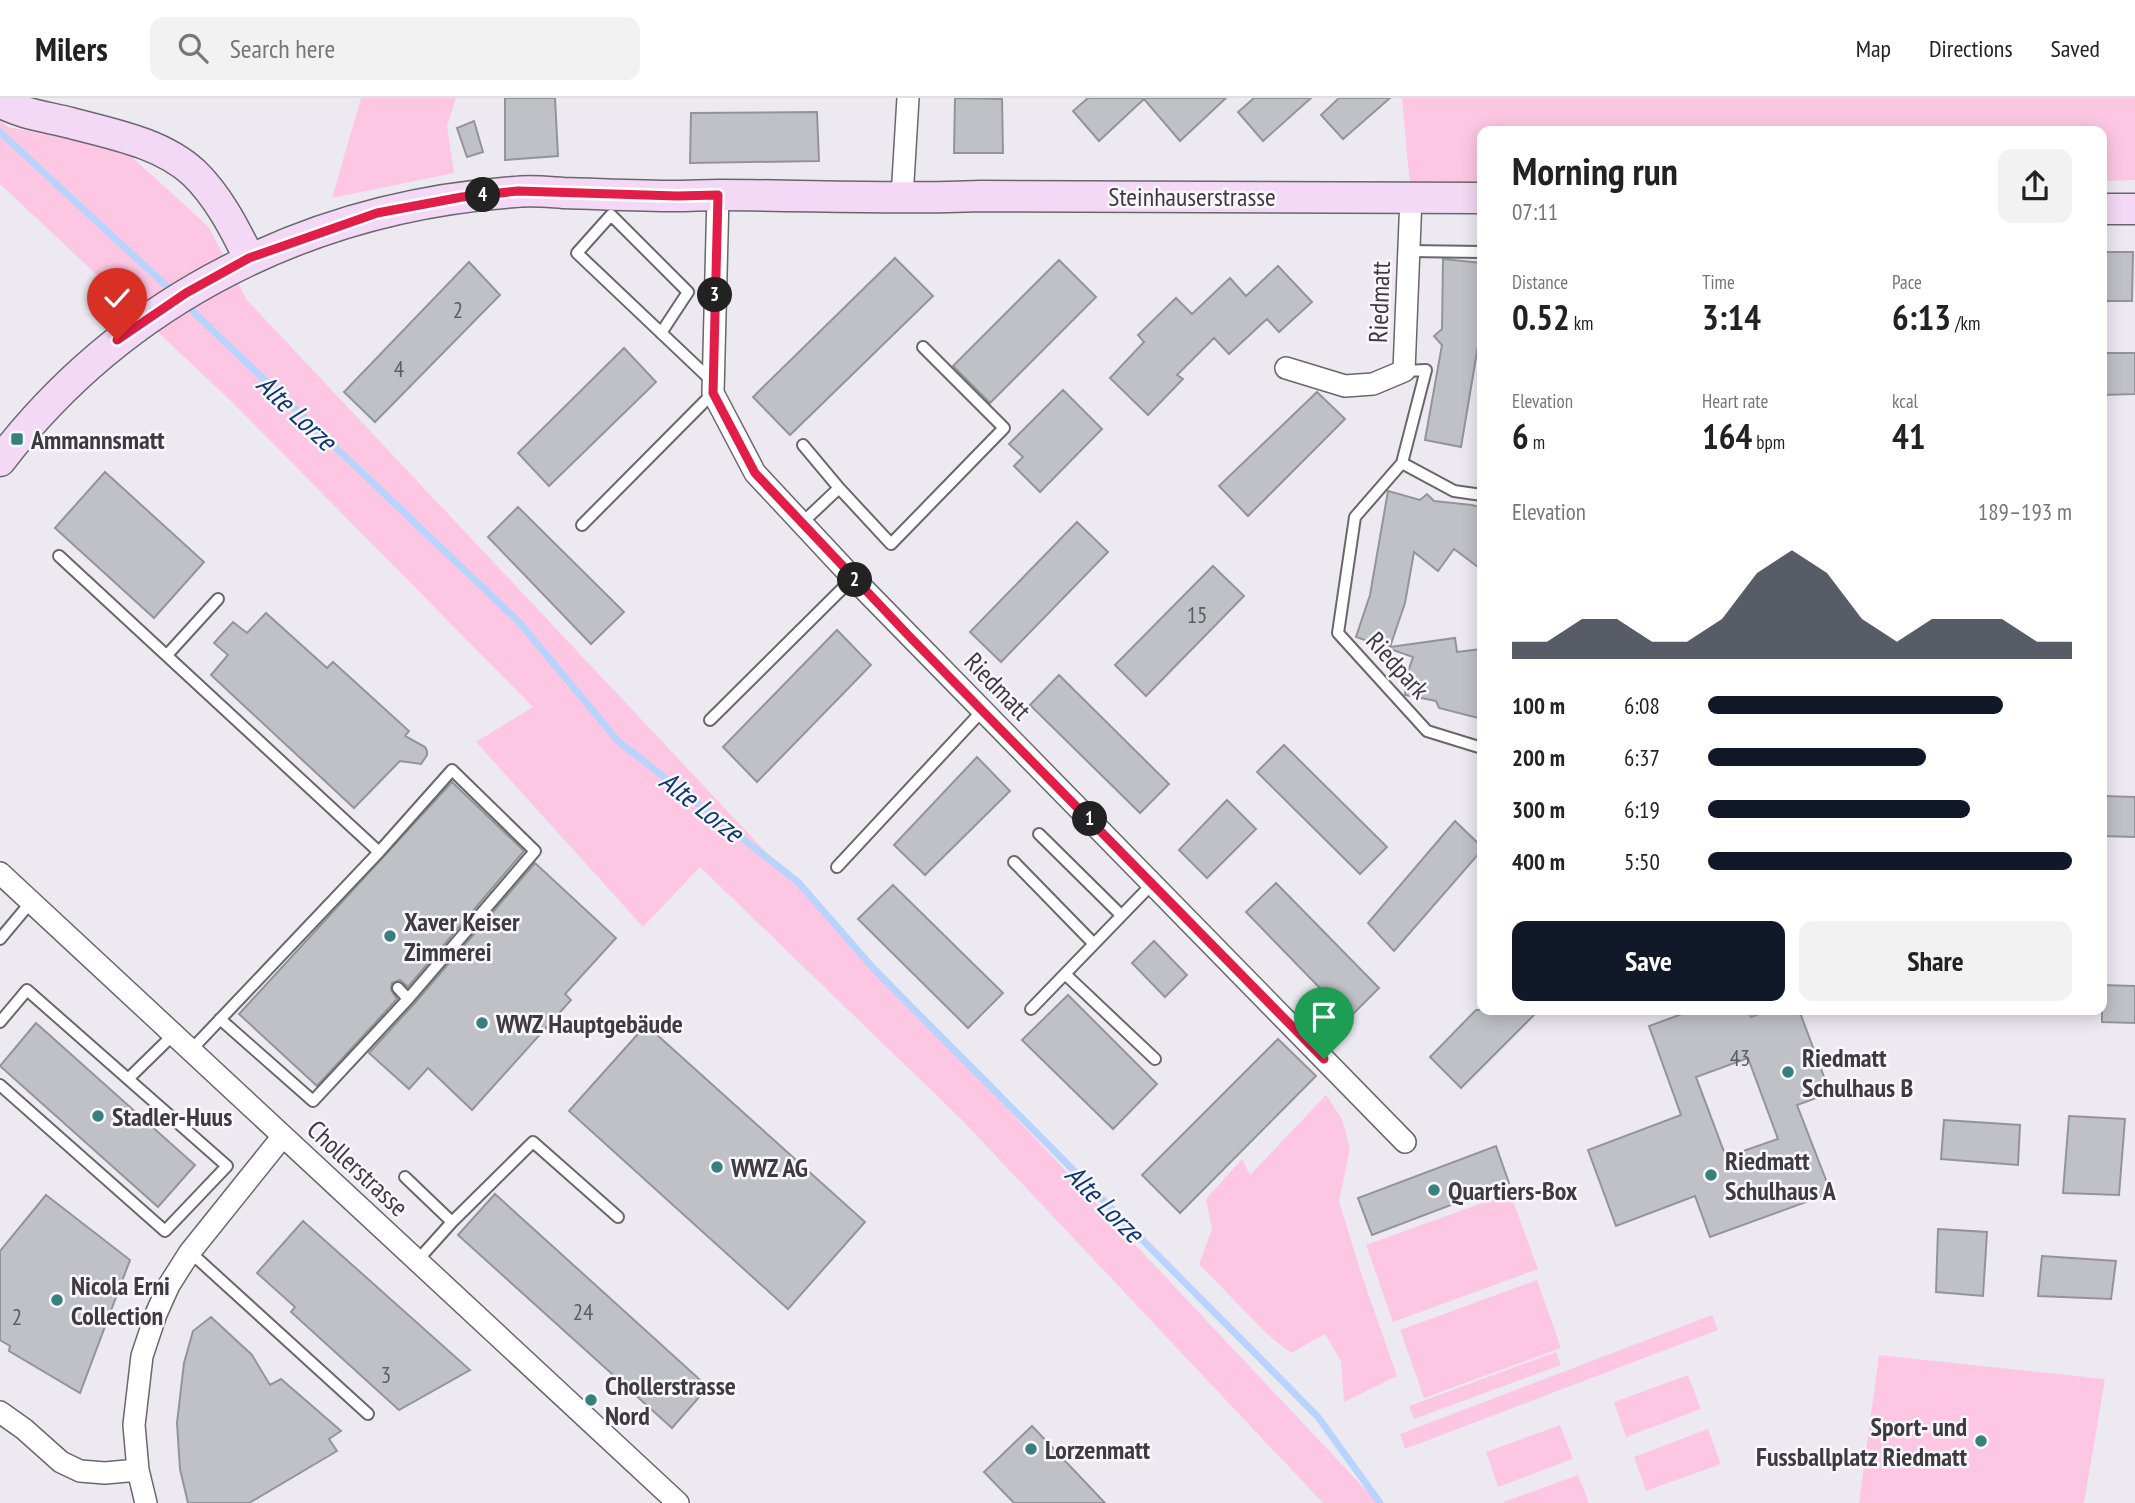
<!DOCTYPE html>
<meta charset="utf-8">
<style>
:root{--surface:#fff;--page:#f2f2f2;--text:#222;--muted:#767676;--line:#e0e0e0;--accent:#111827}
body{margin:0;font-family:"PT Sans Narrow",sans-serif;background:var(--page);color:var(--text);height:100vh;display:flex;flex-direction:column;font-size:26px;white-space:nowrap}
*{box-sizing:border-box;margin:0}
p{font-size:23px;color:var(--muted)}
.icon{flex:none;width:38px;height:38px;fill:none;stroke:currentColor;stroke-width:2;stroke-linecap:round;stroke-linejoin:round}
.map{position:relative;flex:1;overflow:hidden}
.drawer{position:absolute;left:1477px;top:28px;width:630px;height:889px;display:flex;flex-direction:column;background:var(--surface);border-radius:14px;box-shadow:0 4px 18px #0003}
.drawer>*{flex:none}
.pin{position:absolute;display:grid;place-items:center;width:60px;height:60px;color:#fff;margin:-72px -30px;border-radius:50% 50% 50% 0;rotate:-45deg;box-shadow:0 0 7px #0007}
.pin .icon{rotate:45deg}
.km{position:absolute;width:35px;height:35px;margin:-18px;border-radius:50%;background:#222;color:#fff;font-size:19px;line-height:35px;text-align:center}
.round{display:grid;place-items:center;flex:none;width:74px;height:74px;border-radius:14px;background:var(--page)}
.summary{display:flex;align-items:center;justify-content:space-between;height:119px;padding:0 35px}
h1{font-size:38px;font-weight:800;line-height:52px}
.metrics{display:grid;grid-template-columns:repeat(3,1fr);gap:10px;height:119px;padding:7px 35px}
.metrics div{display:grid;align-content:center}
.metrics b{font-size:35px;font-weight:800}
.metrics small{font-size:19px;font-weight:400}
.metrics p{font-size:19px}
.chart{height:196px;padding:14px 35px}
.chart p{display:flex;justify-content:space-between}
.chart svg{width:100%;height:126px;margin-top:7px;fill:var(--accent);opacity:.7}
.primary-button{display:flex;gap:14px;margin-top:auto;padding:14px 35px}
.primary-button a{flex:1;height:80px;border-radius:14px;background:var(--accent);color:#fff;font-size:28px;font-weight:800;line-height:80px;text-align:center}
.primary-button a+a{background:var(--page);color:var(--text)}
ul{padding:0 35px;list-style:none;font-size:23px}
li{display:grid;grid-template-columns:112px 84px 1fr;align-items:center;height:52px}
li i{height:18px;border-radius:9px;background:var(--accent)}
header{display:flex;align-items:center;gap:42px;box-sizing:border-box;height:98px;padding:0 35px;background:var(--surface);border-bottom:2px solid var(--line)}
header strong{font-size:33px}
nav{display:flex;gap:38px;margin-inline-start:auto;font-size:24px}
.search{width:490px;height:63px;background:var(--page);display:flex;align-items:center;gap:18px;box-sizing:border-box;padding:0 24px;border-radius:14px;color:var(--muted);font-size:26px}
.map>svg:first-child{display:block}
.green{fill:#fdc7e3}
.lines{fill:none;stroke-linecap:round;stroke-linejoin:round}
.stream{stroke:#b8d4fd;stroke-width:7}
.building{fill:#c0c1c7;stroke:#939499;stroke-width:2;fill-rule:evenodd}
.lane-casing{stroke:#68676c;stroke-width:14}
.street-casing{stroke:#68676c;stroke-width:24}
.secondary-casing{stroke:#68676c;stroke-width:33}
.lane{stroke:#fff;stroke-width:10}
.street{stroke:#fff;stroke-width:21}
.secondary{stroke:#f3d9f5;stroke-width:30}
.route-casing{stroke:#fff;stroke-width:14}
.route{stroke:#e11d48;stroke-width:9}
.poi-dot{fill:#38807d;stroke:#f9f7fd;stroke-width:2.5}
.labels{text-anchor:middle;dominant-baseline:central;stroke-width:5;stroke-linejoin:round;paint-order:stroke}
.number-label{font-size:23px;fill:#5d5d60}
.street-label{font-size:26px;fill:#3c3c3e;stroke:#f9f7fd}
.poi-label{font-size:26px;font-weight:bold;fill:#3c3c3e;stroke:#f9f7fd;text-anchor:start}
.water-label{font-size:28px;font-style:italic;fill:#0e3872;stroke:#f9f7fd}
</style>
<header>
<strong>Milers</strong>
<div class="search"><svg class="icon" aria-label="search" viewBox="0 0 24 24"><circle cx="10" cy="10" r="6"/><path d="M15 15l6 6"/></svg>Search here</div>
<nav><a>Map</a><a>Directions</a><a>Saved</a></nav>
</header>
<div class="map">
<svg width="2135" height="1405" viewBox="0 0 2135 1405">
<rect width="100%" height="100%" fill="#eceaf0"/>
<path class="green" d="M361,0H456L447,28L454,75L332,100Z
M1402,0H2135V82L2102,83V33H1482V100L1411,99Z
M0,22L8,29L124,52L208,128L247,202L1378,1405H1323L962,1022L700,769L643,829L476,644L533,609L230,302L0,86Z
M1326,997L1342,1021L1350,1051L1339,1103L1361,1175L1397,1278L1344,1304L1341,1264L1325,1236L1291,1255L1267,1236L1199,1166L1212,1131L1206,1101L1242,1061L1250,1077Z
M1510,1095L1538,1171L1393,1224L1366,1147Z
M1537,1182L1561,1250L1424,1300L1400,1232Z
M1712,1217L1718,1232L1405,1351L1400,1336Z
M1556,1254L1561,1267L1414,1321L1409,1308Z
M1879,1257L2105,1281L2084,1405H1859Z
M1688,1277L1701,1311L1626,1339L1614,1304Z
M1560,1327L1573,1361L1498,1389L1486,1354Z
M1708,1331L1721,1366L1646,1393L1634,1359Z
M1578,1377L1589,1405H1504L1503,1404Z"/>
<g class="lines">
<path class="stream" d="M0,34L174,195
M185,206L519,524L618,643L798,784L874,871L1318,1319L1380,1405"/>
</g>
<path class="building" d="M505,0H555L558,58L505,62Z
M955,0L1002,1L1003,55H954Z
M1088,0H1226L1180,43L1144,1L1099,43L1073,13Z
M1254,0H1311L1263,43L1238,14Z
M1339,0H1390L1343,41L1321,17Z
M817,14L819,63L690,65L691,15Z
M474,23L483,54L467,59L457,30Z
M2102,154H2133L2132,203H2102Z
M895,160L933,198L790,337L753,299Z
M1443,161L1482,165V224L1461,349L1425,342L1442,247L1434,238L1442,231Z
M1059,162L1096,199L990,305L953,268Z
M469,164L500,197L375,324L344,294Z
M1278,168L1312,204L1279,234L1267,221L1229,256L1214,240L1177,277L1183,281L1148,317L1110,280L1144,244L1138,237L1176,200L1192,216L1230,180L1246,198Z
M624,250L656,284L549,388L518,355Z
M2102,255H2135V296L2102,297Z
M1063,292L1102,331L1040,394L1014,368L1023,359L1009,346Z
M1317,294L1345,321L1248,418L1219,388Z
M105,374L204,464L154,520L55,430Z
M1388,393L1420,402L1427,396L1434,403L1472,407L1482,410V472L1454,451L1438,473L1414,454L1405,505L1390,549L1455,540L1457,554L1482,551V621L1439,610L1436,603L1405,597L1407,577L1413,559L1356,539L1370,497Z
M518,409L624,514L591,546L488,439Z
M1077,424L1108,454L1001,564L970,534Z
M1213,468L1244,498L1146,598L1115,567Z
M266,515L327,570L333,564L409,633L405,638L425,649L427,653V657L421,666L400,663L354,710L211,577L228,557L214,545L233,524L247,535Z
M837,532L871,567L757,684L723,649Z
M1059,577L1169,686L1140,715L1030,607Z
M1284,647L1387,749L1360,776L1257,674Z
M977,659L1010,693L925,777L894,747Z
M452,684L524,753L408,889L400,882L392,885L391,892L397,901L317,988L239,916Z
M2102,698L2135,699V739L2102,738Z
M1227,702L1256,731L1207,780L1179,752Z
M1455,723L1482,749V752L1394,853L1368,825Z
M535,765L616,840L565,896L571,902L472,1012L428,970L409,991L369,955L414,906Z
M1276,785L1379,890L1349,920L1246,814Z
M893,787L1003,895L968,930L858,821Z
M1154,843L1187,877L1165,899L1132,865Z
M2102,887L2135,888V925L2102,924Z
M1068,897L1157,986L1113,1031L1022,942Z
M1476,912H1539L1461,990L1430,959Z
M1693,912H1748L1751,919L1770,912H1799L1830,995L1797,1007L1831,1095L1710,1139L1695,1098L1616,1128L1588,1052L1681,1017L1649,928ZM1748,960L1778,1041L1726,1059L1696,979Z
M36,925L195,1067L158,1109L0,968Z
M646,927L865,1124L788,1211L569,1013Z
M1278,941L1316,978L1180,1115L1142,1077Z
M2069,1018L2125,1021L2119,1097L2063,1095Z
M1944,1022L2020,1027L2018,1067L1941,1061Z
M1496,1048L1509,1085L1372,1137L1358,1100Z
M495,1096L708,1289L672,1330L458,1137Z
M46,1097L130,1162L80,1295L9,1253L10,1248L0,1242V1153Z
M303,1123L470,1272L399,1312L291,1214L295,1209L257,1175Z
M1938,1131L1987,1134L1983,1198L1936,1194Z
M2042,1158L2116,1163L2111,1201L2038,1198Z
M211,1219L252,1257L270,1287L281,1281L341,1333L329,1341L337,1353L249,1405H188L180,1371L177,1325L184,1265L193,1233Z
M1032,1328L1105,1405H1014L984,1374Z"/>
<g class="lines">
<defs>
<path id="lane" d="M1409,153L1482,154
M661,235L688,194L611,117L577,155L713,284
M1404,273L1426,272L1402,365L1355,419L1338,535L1427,633L1482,650
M803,347L839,390
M1402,365L1454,393L1482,397
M802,425L839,390L891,446L1004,330L923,249
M582,427L713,295
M59,458L379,754
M167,557L218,501
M710,622L853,480
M1039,736L1121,817
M1014,764L1094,846
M837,769L983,612
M0,841L31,804
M1065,876L1155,961
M398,890L408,901
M1031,911L1153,785
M0,924L27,892L227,1068L165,1133L0,987
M191,952L379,754L452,672L535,753L408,901L313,1003L220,921
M129,980L174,936
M405,1079L452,1124
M190,1154L368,1316
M417,1163L452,1124L533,1044L618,1119"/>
<path id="street" d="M718,97L713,295L755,375L853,480L1405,1044
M902,100L908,0
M1286,270L1345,288L1373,286L1404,273L1411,99
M0,775L678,1405
M0,1314L24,1331L61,1364L80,1373L105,1375L138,1372
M146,1405L138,1372L134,1327L142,1258L156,1216L169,1187L190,1154L283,1038"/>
<path id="secondary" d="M0,4C21,16 48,19 71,25C112,36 162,45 194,75C218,98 235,131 249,160
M2102,111H2135
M0,363C125,200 312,108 515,94C531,92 548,94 563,95C601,96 638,98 676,98C690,98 704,97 719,97C806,97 894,102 981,98L1482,100"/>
</defs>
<use href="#lane" class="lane-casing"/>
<use href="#street" class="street-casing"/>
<use href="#secondary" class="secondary-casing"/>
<use href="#lane" class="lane"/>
<use href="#street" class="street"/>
<use href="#secondary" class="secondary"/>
</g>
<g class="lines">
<defs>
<path id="route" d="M117,242L186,195L249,160L377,115L462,99L518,93L677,98L718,97L713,295L755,375L909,538L1324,961"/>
</defs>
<use href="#route" class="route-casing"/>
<use href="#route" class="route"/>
</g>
<g class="poi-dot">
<rect x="10" y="334" width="14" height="14" rx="3.5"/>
<circle cx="390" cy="838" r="7"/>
<circle cx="482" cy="925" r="7"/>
<circle cx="1788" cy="974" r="7"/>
<circle cx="98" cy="1018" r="7"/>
<circle cx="717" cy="1069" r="7"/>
<circle cx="1711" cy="1077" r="7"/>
<circle cx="1434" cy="1092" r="7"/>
<circle cx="57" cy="1202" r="7"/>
<circle cx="591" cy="1302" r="7"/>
<circle cx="1981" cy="1343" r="7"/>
<circle cx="1031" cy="1351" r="7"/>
</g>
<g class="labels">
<g class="number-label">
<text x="458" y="211">2</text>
<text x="399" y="270">4</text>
<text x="1197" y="516">15</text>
<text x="1740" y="959">43</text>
<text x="583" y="1213">24</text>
<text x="17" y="1218">2</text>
<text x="386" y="1276">3</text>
</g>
<g class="street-label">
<text x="1192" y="98">Steinhauserstrasse</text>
<text transform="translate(1379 204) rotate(-88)">Riedmatt</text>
<text transform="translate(1398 567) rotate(48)">Riedpark</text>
<text transform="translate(998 588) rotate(46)">Riedmatt</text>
<text transform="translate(358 1070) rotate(43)">Chollerstrasse</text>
</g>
<g class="poi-label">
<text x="31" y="341">Ammannsmatt</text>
<text x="404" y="823">Xaver Keiser<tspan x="404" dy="30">Zimmerei</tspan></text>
<text x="496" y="925">WWZ Hauptgebäude</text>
<text x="1802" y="959">Riedmatt<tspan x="1802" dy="30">Schulhaus B</tspan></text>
<text x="112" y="1018">Stadler-Huus</text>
<text x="1725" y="1062">Riedmatt<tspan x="1725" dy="30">Schulhaus A</tspan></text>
<text x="731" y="1069">WWZ AG</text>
<text x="1448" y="1092">Quartiers-Box</text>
<text x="71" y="1187">Nicola Erni<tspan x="71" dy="30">Collection</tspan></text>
<text x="605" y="1287">Chollerstrasse<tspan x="605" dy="30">Nord</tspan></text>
<text x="1967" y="1328" text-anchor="end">Sport- und<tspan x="1967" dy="30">Fussballplatz Riedmatt</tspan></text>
<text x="1045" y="1351">Lorzenmatt</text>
</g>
<g class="water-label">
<text transform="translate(297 314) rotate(43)">Alte Lorze</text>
<text transform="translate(702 708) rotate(38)">Alte Lorze</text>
<text transform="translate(1105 1105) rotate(45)">Alte Lorze</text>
</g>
</g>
</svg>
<div class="pin" style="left:1324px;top:961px;background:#1e9e55"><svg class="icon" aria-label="arrive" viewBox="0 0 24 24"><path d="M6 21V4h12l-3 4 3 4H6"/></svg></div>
<div class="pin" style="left:117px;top:242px;background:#d93025"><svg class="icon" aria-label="check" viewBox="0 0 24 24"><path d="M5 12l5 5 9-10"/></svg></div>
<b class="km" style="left:1090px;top:721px">1</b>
<b class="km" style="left:855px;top:482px">2</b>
<b class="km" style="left:715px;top:197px">3</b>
<b class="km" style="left:483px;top:97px">4</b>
<section class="drawer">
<div class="summary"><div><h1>Morning run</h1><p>07:11</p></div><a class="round"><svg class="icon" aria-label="share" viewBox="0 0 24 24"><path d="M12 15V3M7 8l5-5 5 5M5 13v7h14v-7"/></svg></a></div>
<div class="metrics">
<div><p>Distance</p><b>0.52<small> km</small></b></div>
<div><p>Time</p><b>3:14</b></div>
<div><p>Pace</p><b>6:13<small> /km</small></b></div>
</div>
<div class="metrics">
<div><p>Elevation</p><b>6<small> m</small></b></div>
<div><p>Heart rate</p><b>164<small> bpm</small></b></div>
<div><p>kcal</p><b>41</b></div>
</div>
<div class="chart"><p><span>Elevation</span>189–193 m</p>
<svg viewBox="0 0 160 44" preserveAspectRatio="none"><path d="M0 44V38L10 38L20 30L30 30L40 38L50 38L60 30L70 14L80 6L90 14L100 30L110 38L120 30L130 30L140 30L150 38L160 38V44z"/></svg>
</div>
<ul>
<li><b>100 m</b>6:08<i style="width:81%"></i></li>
<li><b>200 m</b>6:37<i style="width:60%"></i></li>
<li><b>300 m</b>6:19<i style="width:72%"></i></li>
<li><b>400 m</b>5:50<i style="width:100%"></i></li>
</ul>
<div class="primary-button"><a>Save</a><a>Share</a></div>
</section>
</div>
